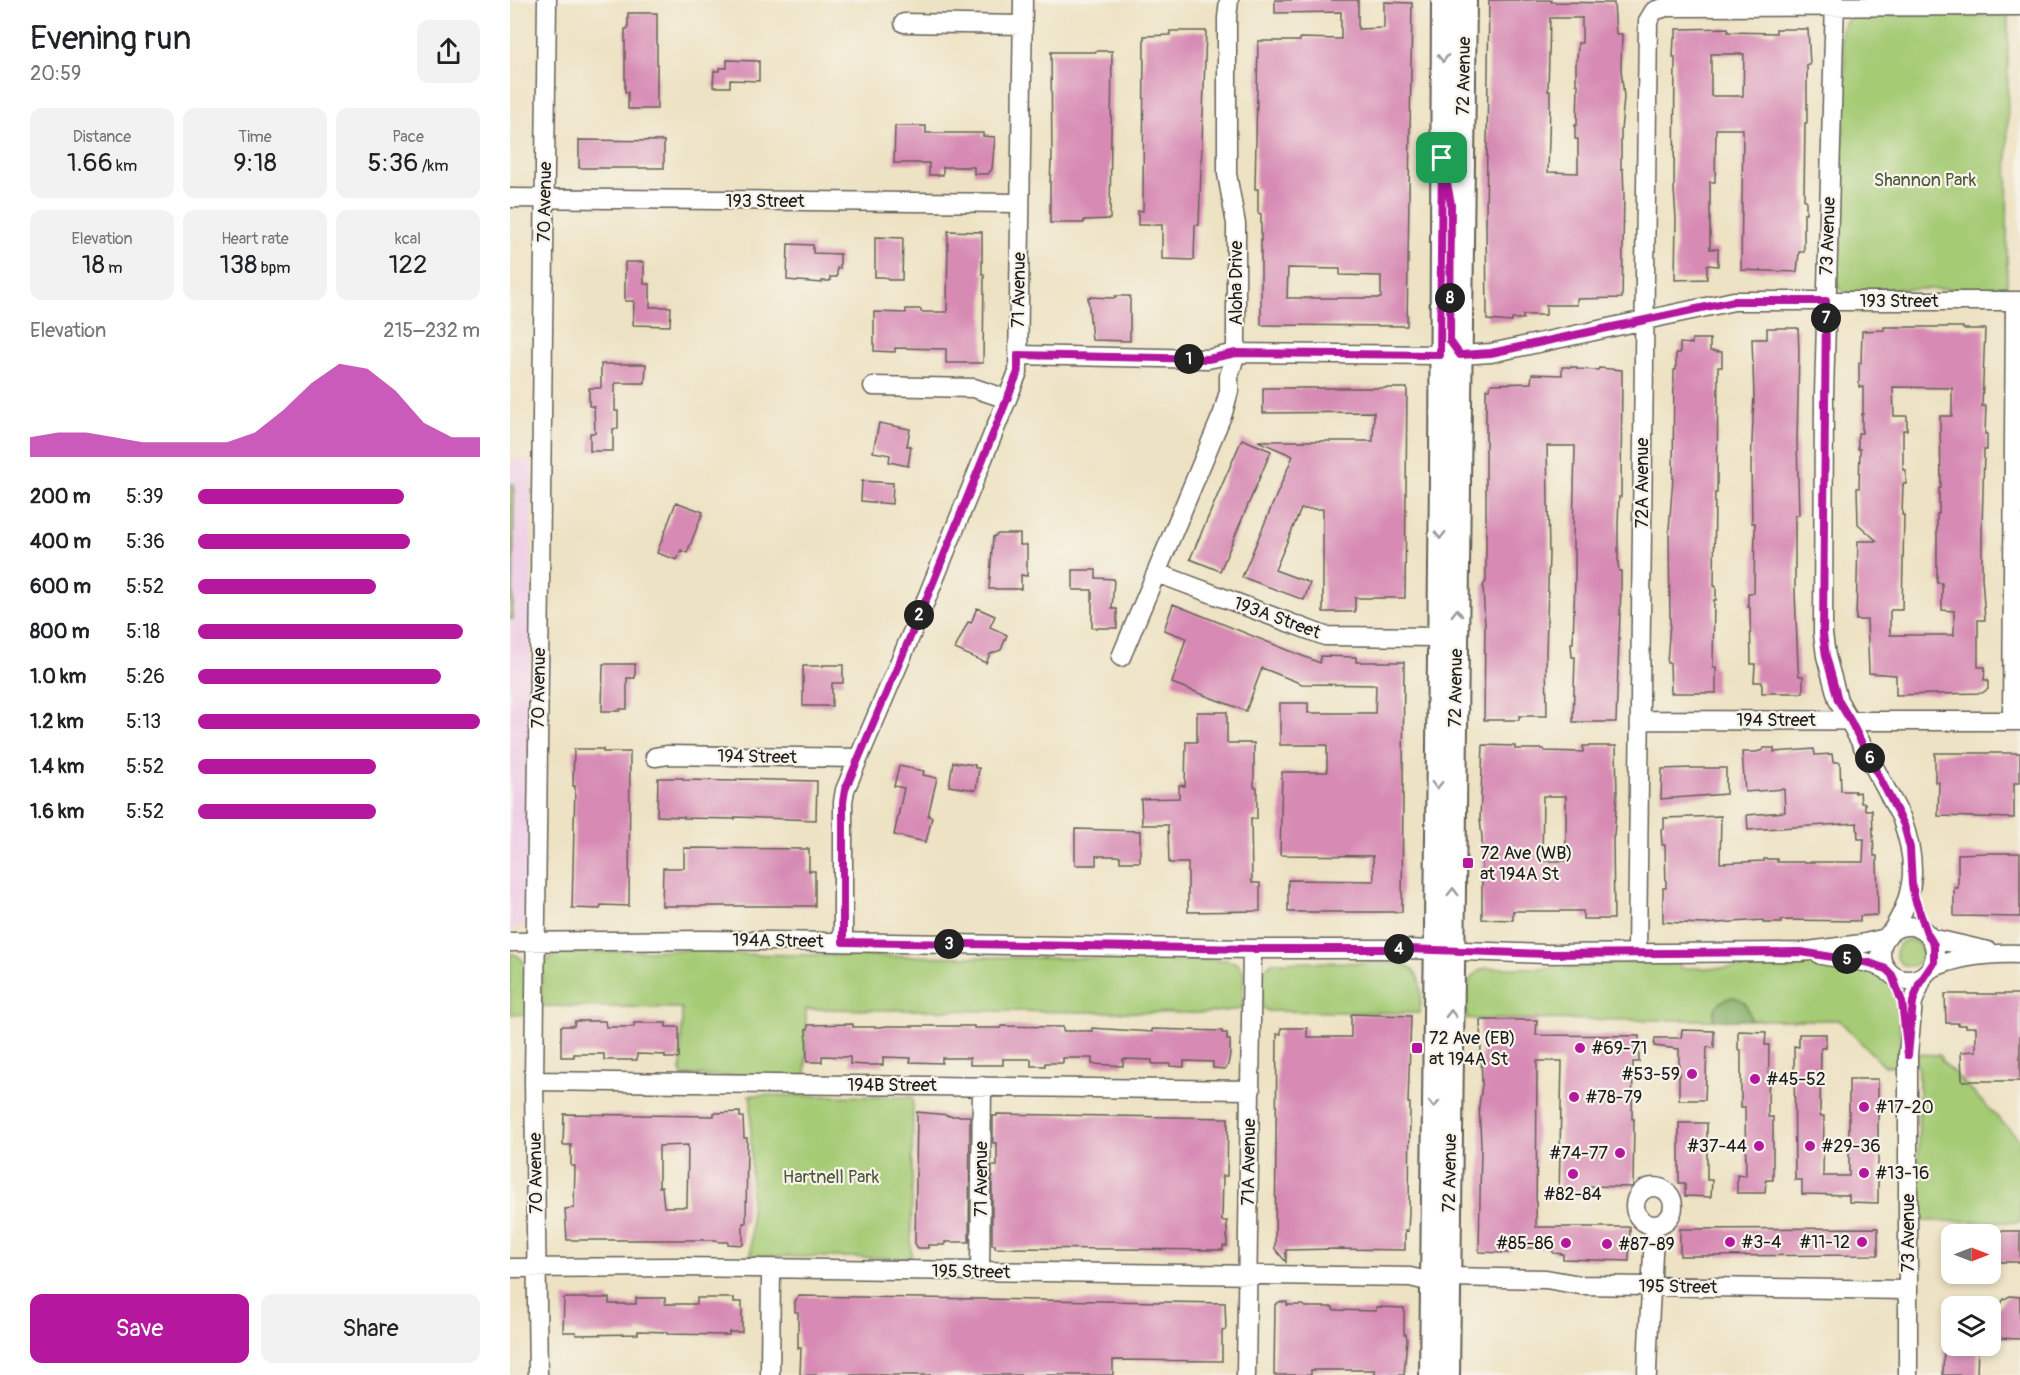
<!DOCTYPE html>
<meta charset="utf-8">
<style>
:root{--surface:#fff;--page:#f2f2f2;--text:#202124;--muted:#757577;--accent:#b5179e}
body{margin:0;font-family:Pangolin,sans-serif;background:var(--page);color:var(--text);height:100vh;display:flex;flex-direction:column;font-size:22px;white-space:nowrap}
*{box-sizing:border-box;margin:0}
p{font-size:20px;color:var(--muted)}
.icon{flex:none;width:33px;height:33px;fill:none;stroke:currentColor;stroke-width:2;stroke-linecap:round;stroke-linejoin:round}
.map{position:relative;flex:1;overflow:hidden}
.details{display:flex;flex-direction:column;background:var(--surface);width:510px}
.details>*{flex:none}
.needle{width:39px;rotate:90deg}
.fabs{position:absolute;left:1431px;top:1224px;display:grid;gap:12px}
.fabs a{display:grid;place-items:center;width:60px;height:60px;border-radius:12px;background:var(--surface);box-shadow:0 3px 9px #0003;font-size:30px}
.pin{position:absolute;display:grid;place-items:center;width:51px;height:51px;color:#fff;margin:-26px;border-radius:12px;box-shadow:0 3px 9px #0006}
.km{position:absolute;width:30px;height:30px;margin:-15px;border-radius:50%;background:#222;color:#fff;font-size:16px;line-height:30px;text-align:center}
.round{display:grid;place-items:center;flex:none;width:63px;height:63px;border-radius:12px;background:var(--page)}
.head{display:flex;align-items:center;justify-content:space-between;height:102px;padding:0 30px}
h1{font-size:33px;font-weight:600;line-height:45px}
.metrics{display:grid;grid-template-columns:repeat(3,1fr);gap:9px;height:102px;padding:6px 30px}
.metrics div{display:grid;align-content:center;border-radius:12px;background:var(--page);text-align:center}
.metrics b{font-size:26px;font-weight:600}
.metrics small{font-size:16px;font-weight:400}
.metrics p{font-size:16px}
.chart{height:168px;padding:12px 30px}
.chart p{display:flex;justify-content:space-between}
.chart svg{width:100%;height:108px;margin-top:6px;fill:var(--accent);opacity:.7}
.button{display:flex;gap:12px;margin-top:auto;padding:12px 30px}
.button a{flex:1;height:69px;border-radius:12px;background:var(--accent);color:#fff;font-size:24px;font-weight:600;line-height:69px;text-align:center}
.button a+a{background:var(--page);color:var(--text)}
ul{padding:0 30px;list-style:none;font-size:20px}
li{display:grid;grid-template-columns:96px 72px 1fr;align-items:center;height:45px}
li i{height:15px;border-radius:8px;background:var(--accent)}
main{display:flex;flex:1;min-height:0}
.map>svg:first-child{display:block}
.built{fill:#efd0e6}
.green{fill:#a5cb75;stroke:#607448;stroke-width:1.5}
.forest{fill:#84af66;stroke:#506641;stroke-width:1.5}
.building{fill:#d78ab4;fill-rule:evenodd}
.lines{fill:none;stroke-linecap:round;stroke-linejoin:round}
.minor-casing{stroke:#656156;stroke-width:21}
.major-casing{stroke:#656156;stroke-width:26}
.minor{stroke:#fff;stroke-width:18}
.major{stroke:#fff;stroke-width:22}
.oneway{stroke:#999}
.route-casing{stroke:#fff;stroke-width:12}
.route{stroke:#b5179e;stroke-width:8}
.poi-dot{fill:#b5179e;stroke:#f7f3e8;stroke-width:2}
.labels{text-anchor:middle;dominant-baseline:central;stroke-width:4.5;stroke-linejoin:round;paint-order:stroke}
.street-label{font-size:18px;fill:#1c1c1c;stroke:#f7f3e8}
.park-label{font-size:18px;fill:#4c593b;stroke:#f7f3e8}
.poi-label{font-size:18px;fill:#1c1c1c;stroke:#f7f3e8;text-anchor:start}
</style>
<main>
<section class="details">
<div class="head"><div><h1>Evening run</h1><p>20:59</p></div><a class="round"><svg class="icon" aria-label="share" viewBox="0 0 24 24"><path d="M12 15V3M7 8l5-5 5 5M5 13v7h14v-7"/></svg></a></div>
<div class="metrics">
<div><p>Distance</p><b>1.66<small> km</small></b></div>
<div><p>Time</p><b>9:18</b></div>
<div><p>Pace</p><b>5:36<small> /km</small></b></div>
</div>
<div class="metrics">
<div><p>Elevation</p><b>18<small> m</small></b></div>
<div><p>Heart rate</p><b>138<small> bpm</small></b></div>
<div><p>kcal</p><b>122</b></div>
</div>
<div class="chart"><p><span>Elevation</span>215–232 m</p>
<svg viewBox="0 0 160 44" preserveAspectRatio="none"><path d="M0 44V36L10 34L20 34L30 36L40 38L50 38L60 38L70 38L80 34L90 25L100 14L110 6L120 8L130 17L140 30L150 36L160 36V44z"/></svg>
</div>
<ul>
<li><b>200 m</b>5:39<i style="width:73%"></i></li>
<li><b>400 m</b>5:36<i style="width:75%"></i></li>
<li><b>600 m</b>5:52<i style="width:63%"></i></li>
<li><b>800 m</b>5:18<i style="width:94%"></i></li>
<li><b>1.0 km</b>5:26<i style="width:86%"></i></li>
<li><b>1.2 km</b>5:13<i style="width:100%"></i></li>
<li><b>1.4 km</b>5:52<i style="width:63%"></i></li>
<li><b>1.6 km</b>5:52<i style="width:63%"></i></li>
</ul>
<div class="button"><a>Save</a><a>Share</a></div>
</section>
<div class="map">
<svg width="1510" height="1375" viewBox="0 0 1510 1375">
<rect width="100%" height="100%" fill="#f7f3e8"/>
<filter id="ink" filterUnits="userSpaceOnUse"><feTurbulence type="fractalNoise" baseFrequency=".0167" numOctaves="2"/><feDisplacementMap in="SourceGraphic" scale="12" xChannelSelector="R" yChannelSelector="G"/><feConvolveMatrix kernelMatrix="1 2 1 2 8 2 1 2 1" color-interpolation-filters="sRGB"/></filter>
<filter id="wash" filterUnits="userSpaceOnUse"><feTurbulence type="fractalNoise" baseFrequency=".008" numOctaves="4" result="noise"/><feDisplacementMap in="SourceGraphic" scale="24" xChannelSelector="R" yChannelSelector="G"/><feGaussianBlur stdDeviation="1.35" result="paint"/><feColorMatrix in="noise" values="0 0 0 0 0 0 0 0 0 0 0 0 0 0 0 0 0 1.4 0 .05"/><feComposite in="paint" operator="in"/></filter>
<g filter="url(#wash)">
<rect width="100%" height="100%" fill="#ede2c3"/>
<path class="built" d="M0,459H22L18,918L14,925L3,930L0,931Z"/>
<path class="green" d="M1348,15H1498L1497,294L1464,293L1457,289H1367L1358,293H1336L1327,286L1325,281V260L1330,253L1331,229L1335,57C1330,41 1327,20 1348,15Z
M0,484H4L3,619H0Z
M1386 953a13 13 0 1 1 26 0a13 13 0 1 1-26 0Z
M196,949L207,954L718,960L728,964L734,972L732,1009L695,1013L296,1009V1077L171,1075L172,1008L31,1006C32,986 26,955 53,953Z
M0,953C26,958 17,995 17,1015L0,1014Z
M1291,959C1313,962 1355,963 1373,975C1393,988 1389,1038 1390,1059L1386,1066H1374L1329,1020H1241C1237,1006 1237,1000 1222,997L1203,1015L1204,1020L956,1019C956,999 952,975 976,968H1057L1118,962H1162L1170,968H1282Z
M765,962L891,963C915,971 911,992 910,1013L758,1011L753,1008C751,991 744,970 765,962Z
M1405,1054L1430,1055L1432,1061L1510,1140V1222L1408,1221L1409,1071Z
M239,1095L403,1097L401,1258L241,1256V1099Z"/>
<path class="forest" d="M1222,997C1238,1000 1236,1006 1241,1020H1204C1201,1007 1211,1000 1222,997Z"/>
<g id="blocks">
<path class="building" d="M765,0H848V29L874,28V2L902,3L897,326L751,325V214L748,213V189H745L748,41H790V38L831,39V12L765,13ZM778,268L830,269V275L871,276V298H777Z
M979,0H1041V2L1104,3L1106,34H1112L1111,69L1114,97L1111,131V169H1113L1114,196L1112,298L1067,299V305H1036V315H1013V319H1002V322L977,320L976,218ZM1040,18H1072V43H1068L1067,60H1066V84H1068L1067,125H1065V139H1068V173L1038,172L1040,105V91H1038Z
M118,13H147V109H118V92H115V29H118Z
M1218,28V32L1266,33V29H1298L1300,65H1297V123H1295L1294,200H1296V213H1294V252H1289L1287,272L1231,270L1233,129H1206L1205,182H1200V249H1208V266L1197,265V279L1165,280L1166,218L1164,190L1165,57H1163L1164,38H1166V29H1169ZM1201,54H1234L1233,96H1201Z
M660,31H696L689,225H685L684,260L652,259V225H628V211H633L634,36L660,35Z
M586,51H602L600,219L574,220V223H540V184L541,161H542L541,52H586Z
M217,60L249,61V81L220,80V87H203L204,71H210V68H217Z
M385,126H416V133H473V136L485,137L482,169L478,174H464V167H433V175H419V163H384Z
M69,140L154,141V168H69Z
M438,231L472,232V274H474L473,363H436V349L385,348V352L364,351V312L396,313V309H411V312H437Z
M365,237L393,238L392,280H378V278L373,277H365Z
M278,244L303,245V253L330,254V268H327V277H320V281H312V283L277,280Z
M115,262H134V284H140V307H161L160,326L123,325L124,301H115Z
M605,296H620V341L582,340L578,297L605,298Z
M1374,327H1453V329H1475L1472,406H1476L1475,434H1477V450H1474L1472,531V577L1475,620H1468V667H1475L1474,680H1478V689L1472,693L1386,695V675L1359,673L1357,620H1346L1348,541H1367L1348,524L1347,488H1349L1350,449H1348V433H1352V414H1353V387H1349V363H1351L1352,331L1374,330ZM1383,387L1442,388V416H1430L1431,488H1429V514H1427V583H1432V610L1444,611V635H1380V612L1381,610H1392L1394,515H1392L1393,484H1396V470H1393V430H1397V416H1384Z
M1257,328H1288L1289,351L1287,442L1289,515H1285V591L1288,668L1289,676H1293V693H1252V682H1244L1245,664H1241L1240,607H1238V593H1244L1245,523H1242L1241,466L1244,395L1242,339H1257Z
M1182,339H1200V351L1212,352V367H1208L1207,493H1205L1204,586H1206V600H1204L1203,667H1206V693H1161L1160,663H1157L1160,622L1159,529L1163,478L1164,370H1166V353H1170V343L1182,344Z
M91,364H136L135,383H105V411H108V429H103V451H80V433H85L84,406H79V388H91Z
M1052,367H1067V369L1088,370L1089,368L1112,370L1111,497H1109L1108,524V563L1109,571H1111V586L1106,722H1063L1065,657H1062L1061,643H1063L1065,578V549H1063V534L1065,446H1037L1039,553L1036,654L1037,716H1009V720H974L975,627L973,586L976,581V389H979L981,384L1021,383L1022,374L1052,375Z
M753,388H897L895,598H845V612H813V509H791L765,570L800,583L794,600L732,577L783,456L748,441H863L864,412L753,413Z
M369,423L400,429L397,446H401L398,466L379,462L380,455L363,452Z
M732,439L761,451L710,571L680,559Z
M352,481L383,483L382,504L351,501Z
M166,502L193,512L177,553L171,550L167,560L147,553Z
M488,534H510V545H517V576L511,575V589H479L483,537Z
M563,570H586V578L604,579L602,609H607V628H582V590H563Z
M663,604L810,663L811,656L846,657V662H894L892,912H778V880L864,881L863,856L770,855L772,772H817V745H770V703H798V713H865L866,685L792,684L752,668L736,711L662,683L676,638L654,630Z
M467,608L485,616L480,627L497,635L491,650L480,654L476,663L445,649L458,622L461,623Z
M93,664H125V678H117V709H110V711H92Z
M313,665H333V683H322V706H293V666H313Z
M687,712H717V743H744V787H747V819L741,818L742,883H750V911L678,912V863H659L658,825H632L631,799L669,798V785L675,786L676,742H687Z
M973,745L1005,746V749H1034V751L1073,752V746H1106L1107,795L1104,836H1103L1104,919H1073V911H1003V920L972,919V838L970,819ZM1033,796H1056V861H1032Z
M1254,748H1264V752L1304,749L1305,755L1322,754L1323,762H1330L1331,791H1345V793L1350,792L1351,803H1355V810H1362L1364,856H1367L1368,915L1350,916V921L1271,920V923H1253V920L1192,924L1153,922V888H1156L1155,845H1152L1151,829H1154V818L1211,816L1210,863L1254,861V859H1267V862H1353L1354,839H1348L1347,823L1238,830L1237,815L1275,812L1274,789L1235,792L1232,752H1246L1253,750Z
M64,749H93V752H120L119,906L91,905L90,909L62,908L65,786H63Z
M1425,753H1510V783H1504V818L1428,816L1429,782H1425Z
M443,762L465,765V768H469L466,790L439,786Z
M389,766L414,771L413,775L427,778L418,816L422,817L416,842L384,835L394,788L384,786Z
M1182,768H1216V794L1151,799L1152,769Z
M148,778H173V780L227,781V779L307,781L306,820L225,817V819L174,818V817L147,816Z
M565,829L630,831V862H610V856H586V865H565Z
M174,848L299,849V871H305V906H152L153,868H174Z
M1477,853H1510V917L1444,916V888H1448V854Z
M1435,994H1510V1081H1452L1451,1052L1466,1051V1027H1456V1025H1448V1023H1436Z
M842,1014L901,1016L898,1103H900L899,1212L898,1231L895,1230V1250L825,1249L776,1250V1262L765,1249L767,1034H771V1028H797V1037H841V1015Z
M970,1020H1027L1026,1035L1129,1036V1062H1123L1122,1119H1124L1123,1187L1076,1186V1196H1049L1052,1061H1027L1026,1227H1120L1119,1261L1053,1259V1254L1043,1253V1248H1001V1251L998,1253L969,1252L971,1145L969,1105L972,1085Z
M65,1021H95L96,1027H124V1023H156V1027H169V1058H155V1055L127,1054V1060H94V1054H64V1057H51V1026H64Z
M343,1024V1027H370L377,1026H464V1028H491V1026L553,1027V1031H582V1028L642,1032V1029L712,1031V1033H717V1040H720V1054L718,1065L715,1069L703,1068V1062L674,1061V1067L660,1066V1064H642V1060L613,1059V1066L599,1065L582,1064V1058H553V1063H535V1066H521V1059H493V1065H460V1058H432V1063L400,1062L401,1058L373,1057V1065H356L340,1064V1057L312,1056V1062H297L296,1029H298V1025Z
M1172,1030L1204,1031V1048L1197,1047L1195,1100H1169V1049L1144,1046L1145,1038H1171Z
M1228,1031L1256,1032L1255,1045H1259L1258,1117H1263V1180H1256L1255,1193H1227V1175L1236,1176L1235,1107H1231V1050H1228Z
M1289,1034H1316V1048H1311L1310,1116H1314L1313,1176H1339V1079H1368V1203L1339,1202V1195L1292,1194V1180H1285L1284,1046L1289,1047Z
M230,1112V1117H233L234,1138H237L236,1223H233V1245L218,1244V1242H209L206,1240H57L55,1209L64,1208L65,1166H61V1145H53L54,1114L204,1116V1113ZM178,1145L177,1207H154L152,1187H149V1146Z
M407,1112L438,1115V1116H460L459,1242H435V1245H418V1248H408L405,1244Z
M487,1114L718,1118L717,1176H713L712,1221H717V1246H713V1250L485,1248V1245H482V1166H487V1143H483V1116H487Z
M1169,1123H1197V1180H1202L1201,1197L1175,1196V1183H1169Z
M1368,1228V1255L1170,1256V1229Z
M1485,1231H1510V1262H1484Z
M289,1296L715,1303L716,1330L712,1331V1361L603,1360V1375H290L291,1348H288V1312H285V1301Z
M1500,1296L1510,1297V1339L1488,1338L1487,1309L1494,1299Z
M54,1298H99V1304H126V1298H155V1304H187V1298H224V1302H232V1332H219V1335L157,1334V1332L128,1331V1334L66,1335V1332H53Z
M769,1302H777V1305H793L796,1307H823V1310L866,1311V1307L894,1308V1334H896L897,1339L894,1375H865V1370H801V1375H764L765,1305Z
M1434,1346H1468L1467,1375H1433Z"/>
</g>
</g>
<g filter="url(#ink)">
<use href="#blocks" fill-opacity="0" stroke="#656156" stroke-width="1.5"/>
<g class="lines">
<defs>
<path id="minor" d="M1325,0L1314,394L1313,634L1316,656L1328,700L1391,817C1407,860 1407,892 1382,931
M394,23L513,25
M0,198L509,203
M508,355L698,359L726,353L930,355
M950,355L981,353L1224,301H1510
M363,386L464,388L497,399
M647,573L815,636L929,637
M611,657L713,413L719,391V376L726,353V224L717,174V18L719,0
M1130,720L1510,721
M1502,720L1505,301
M145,757L158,755L348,758
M1371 953a27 27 0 1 1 54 0a27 27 0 1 1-54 0Z
M1421,938L1478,951
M0,942L196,940L742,949H897L1037,954L1291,952L1351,944L1376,938
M333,942V802L335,790L418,595L508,372L513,0
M1127,952L1138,21L1144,11L1156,7L1510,6
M1311,955L1360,963L1376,969
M1420,969C1448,956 1480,953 1510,954
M24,1081L741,1090
M1125 1206a19 19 0 1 1 38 0a19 19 0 1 1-38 0Z
M0,1268L170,1267L831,1276L900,1277L922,1282
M470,1272L472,1086
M939,1277L1036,1279L1070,1285L1398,1290
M28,1375L24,1081L37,0
M260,1375L261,1269
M736,1375L742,949
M1137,1375C1138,1325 1143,1275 1144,1225
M1398,1375V1055L1403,1002L1414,975"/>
<path id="major" d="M921,1375L931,477L933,0
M938,1375L955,0"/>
</defs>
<use href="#minor" class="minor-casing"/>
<use href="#major" class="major-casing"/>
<use href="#minor" class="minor"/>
<use href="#major" class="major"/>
</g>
<defs><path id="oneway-chevron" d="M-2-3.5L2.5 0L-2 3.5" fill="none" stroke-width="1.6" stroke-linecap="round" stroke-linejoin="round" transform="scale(1.5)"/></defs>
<g class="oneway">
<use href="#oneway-chevron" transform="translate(933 58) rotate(90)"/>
<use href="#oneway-chevron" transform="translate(930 535) rotate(91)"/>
<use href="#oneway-chevron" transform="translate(947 613) rotate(-89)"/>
<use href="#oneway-chevron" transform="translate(927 785) rotate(91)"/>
<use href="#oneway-chevron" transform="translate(943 892) rotate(-89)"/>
<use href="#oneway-chevron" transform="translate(941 1014) rotate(-90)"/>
<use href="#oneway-chevron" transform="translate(924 1104) rotate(91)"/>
</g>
</g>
<g class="lines" filter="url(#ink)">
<defs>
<path id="route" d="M932,158L941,204L940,341L950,355L981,353L1224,301H1316L1313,634L1316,656L1328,700L1340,720L1394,825L1400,848L1402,885L1405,899L1417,933L1424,945V962L1409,984L1403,1002L1398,1055L1392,1002L1382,975L1376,969L1360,963L1291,952L1037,954L897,949H742L333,942V802L335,790L418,595L508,372V355L698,359L726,353L930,355Z"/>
</defs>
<use href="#route" class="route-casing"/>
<use href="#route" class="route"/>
</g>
<g class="poi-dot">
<rect x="952" y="857" width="12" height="12" rx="3"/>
<rect x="901" y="1042" width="12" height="12" rx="3"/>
<circle cx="1070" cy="1048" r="6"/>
<circle cx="1182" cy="1074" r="6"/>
<circle cx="1245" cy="1079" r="6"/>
<circle cx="1064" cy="1097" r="6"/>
<circle cx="1354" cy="1107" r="6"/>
<circle cx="1249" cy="1146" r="6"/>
<circle cx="1300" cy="1146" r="6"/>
<circle cx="1110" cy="1153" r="6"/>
<circle cx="1354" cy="1173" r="6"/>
<circle cx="1063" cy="1174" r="6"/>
<circle cx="1220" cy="1242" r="6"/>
<circle cx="1352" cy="1242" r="6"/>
<circle cx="1056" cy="1243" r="6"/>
<circle cx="1097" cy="1244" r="6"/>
</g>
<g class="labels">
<g class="street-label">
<text transform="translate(954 76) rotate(-89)">72 Avenue</text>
<text x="255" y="201">193 Street</text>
<text transform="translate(35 202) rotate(-89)">70 Avenue</text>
<text transform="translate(1318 236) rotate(-88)">73 Avenue</text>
<text transform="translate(726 283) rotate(-90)">Aloha Drive</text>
<text transform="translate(509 290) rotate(-89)">71 Avenue</text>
<text x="1389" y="301">193 Street</text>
<text transform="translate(1132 483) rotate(-90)">72A Avenue</text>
<text transform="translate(767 618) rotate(20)">193A Street</text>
<text transform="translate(29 688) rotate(-89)">70 Avenue</text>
<text transform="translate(946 688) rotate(-89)">72 Avenue</text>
<text x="1266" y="720">194 Street</text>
<text transform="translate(247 757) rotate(1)">194 Street</text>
<text transform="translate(268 941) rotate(1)">194A Street</text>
<text x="382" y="1085">194B Street</text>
<text transform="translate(739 1162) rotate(-89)">71A Avenue</text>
<text transform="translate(26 1173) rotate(-91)">70 Avenue</text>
<text transform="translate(940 1173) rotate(-89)">72 Avenue</text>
<text transform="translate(471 1179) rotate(-90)">71 Avenue</text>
<text transform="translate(1398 1233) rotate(-90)">73 Avenue</text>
<text transform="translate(461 1272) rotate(1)">195 Street</text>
<text transform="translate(1168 1287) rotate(1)">195 Street</text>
</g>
<g class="park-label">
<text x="1415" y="180">Shannon Park</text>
<text x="321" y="1177">Hartnell Park</text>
</g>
<g class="poi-label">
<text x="970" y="853">72 Ave (WB)<tspan x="970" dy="21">at 194A St</tspan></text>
<text x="919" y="1038">72 Ave (EB)<tspan x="919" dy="21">at 194A St</tspan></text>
<text x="1082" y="1048">#69-71</text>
<text x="1170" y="1074" text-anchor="end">#53-59</text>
<text x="1257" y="1079">#45-52</text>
<text x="1076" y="1097">#78-79</text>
<text x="1366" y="1107">#17-20</text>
<text x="1237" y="1146" text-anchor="end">#37-44</text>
<text x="1312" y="1146">#29-36</text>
<text x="1098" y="1153" text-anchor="end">#74-77</text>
<text x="1366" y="1173">#13-16</text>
<text x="1063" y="1194" text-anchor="middle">#82-84</text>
<text x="1232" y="1242">#3-4</text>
<text x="1340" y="1242" text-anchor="end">#11-12</text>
<text x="1044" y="1243" text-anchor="end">#85-86</text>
<text x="1109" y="1244">#87-89</text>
</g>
</g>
</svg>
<div class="fabs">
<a><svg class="needle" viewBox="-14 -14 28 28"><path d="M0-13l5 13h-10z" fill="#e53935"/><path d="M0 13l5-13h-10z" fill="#757577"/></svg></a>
<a><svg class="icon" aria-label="layers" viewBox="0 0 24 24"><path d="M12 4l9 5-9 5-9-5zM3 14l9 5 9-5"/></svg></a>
</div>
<div class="pin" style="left:932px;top:158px;background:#1e9e55"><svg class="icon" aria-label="arrive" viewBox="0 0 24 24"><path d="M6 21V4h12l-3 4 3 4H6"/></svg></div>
<b class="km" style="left:679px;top:359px">1</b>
<b class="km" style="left:409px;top:615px">2</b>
<b class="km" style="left:439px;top:944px">3</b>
<b class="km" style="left:889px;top:949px">4</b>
<b class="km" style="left:1337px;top:959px">5</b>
<b class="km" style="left:1360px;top:758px">6</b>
<b class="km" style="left:1316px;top:318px">7</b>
<b class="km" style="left:940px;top:298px">8</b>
</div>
</main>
